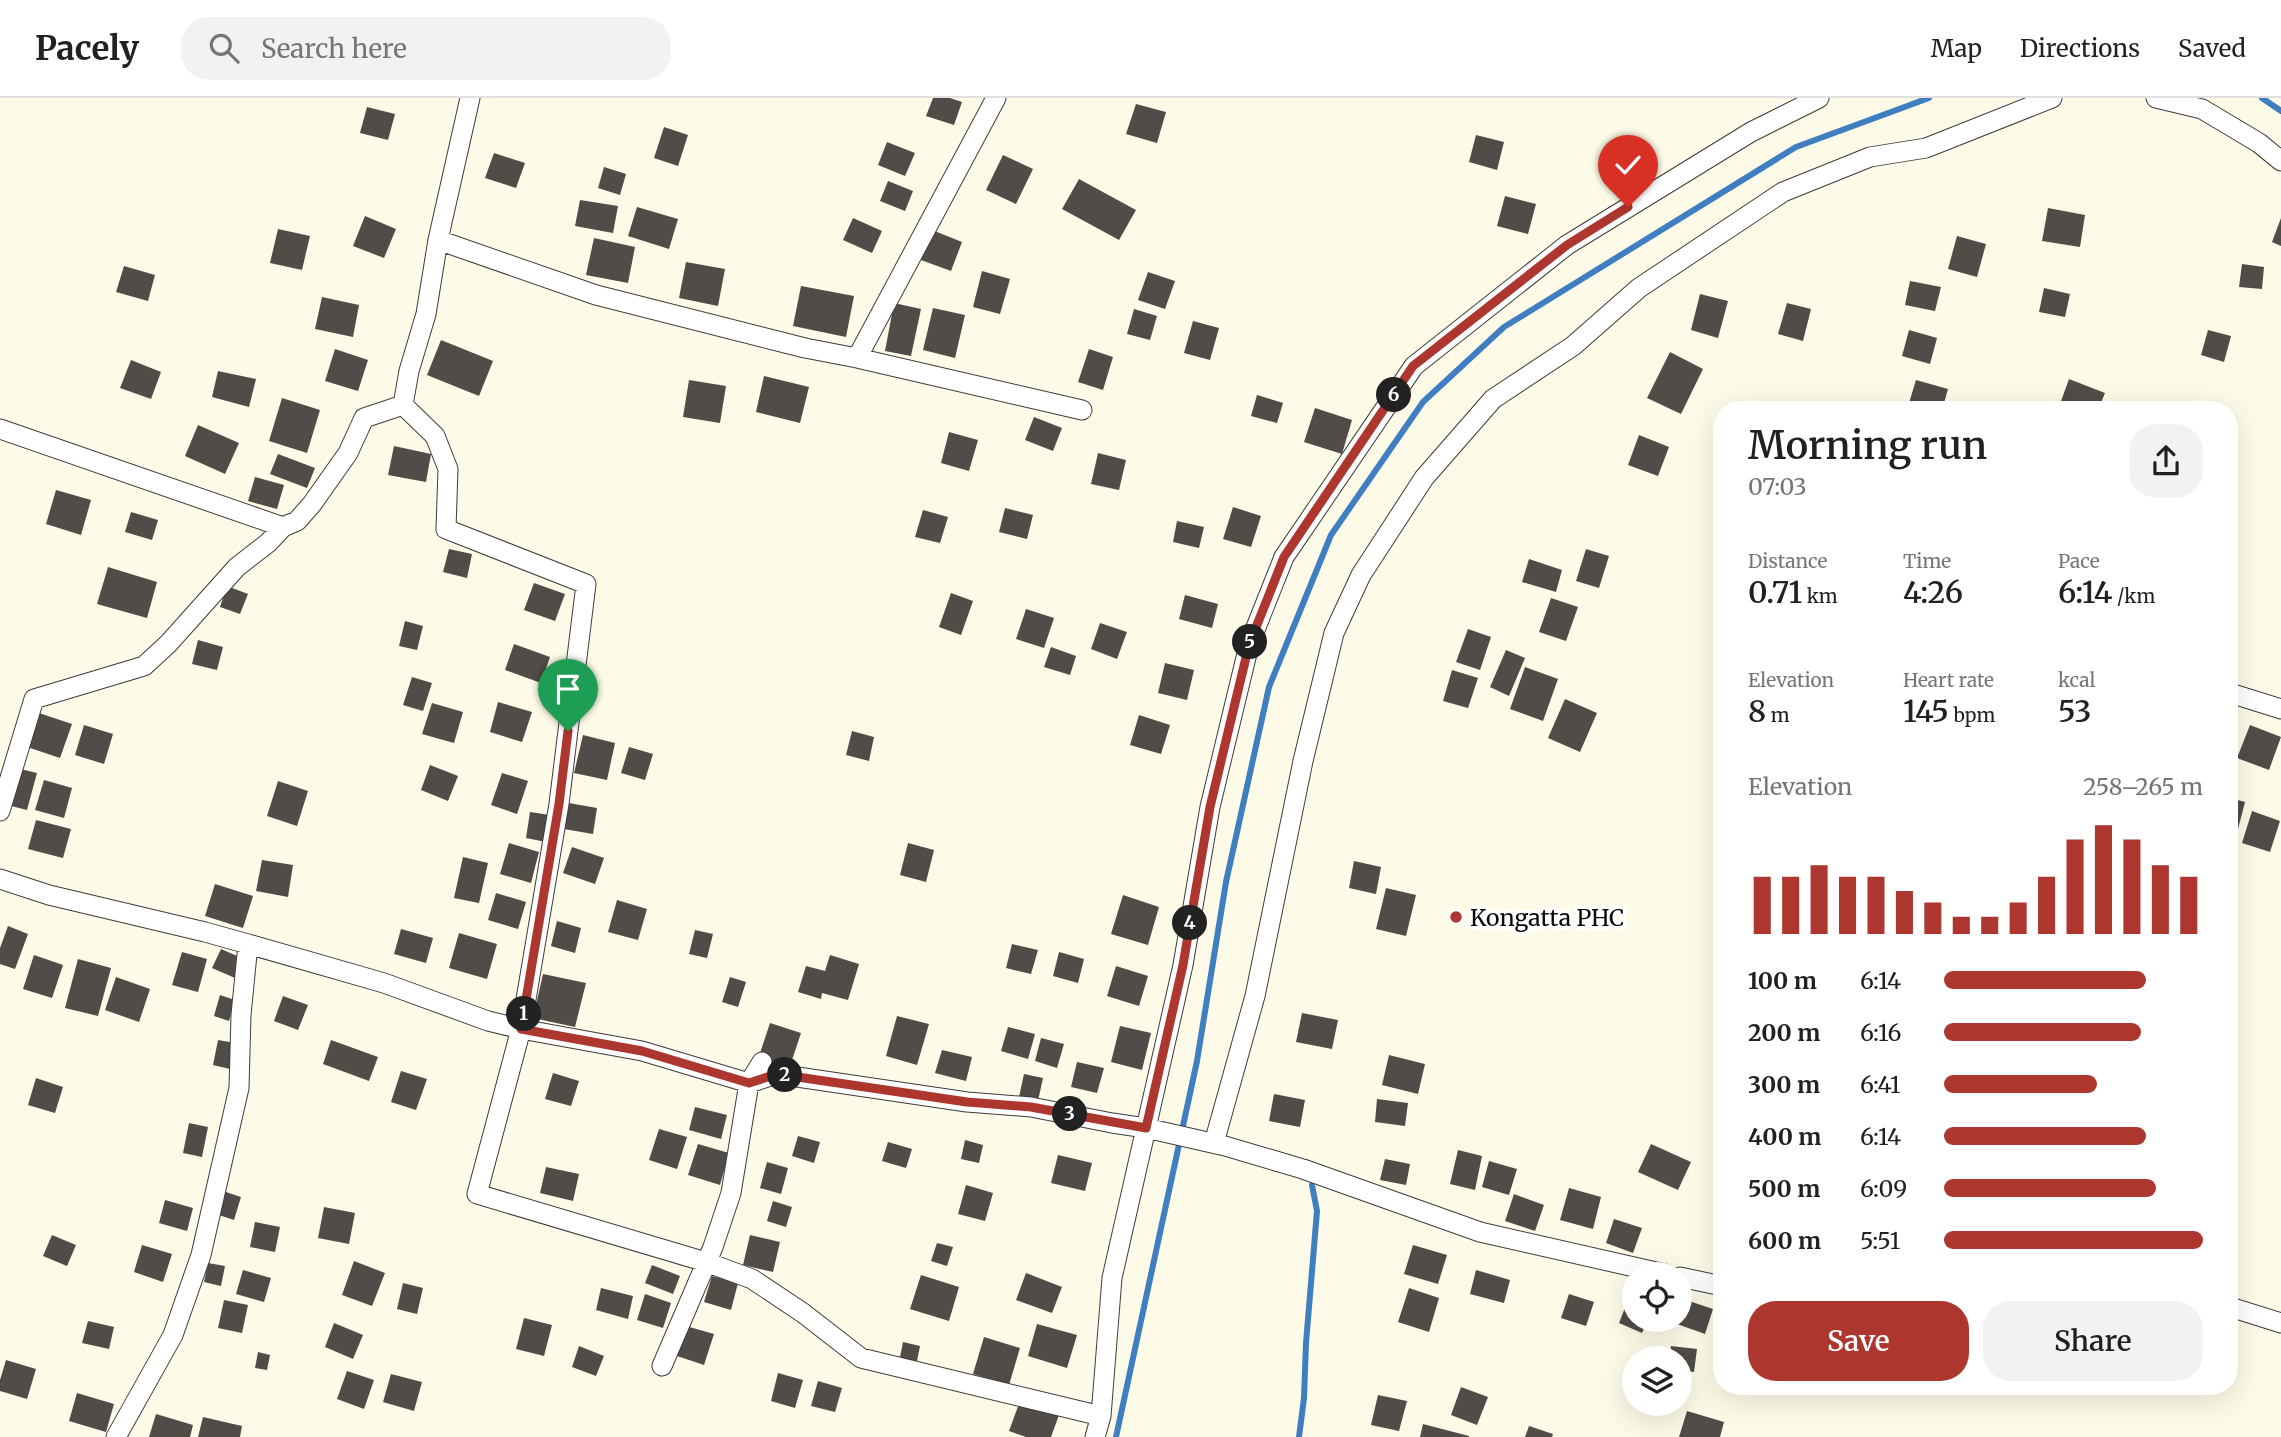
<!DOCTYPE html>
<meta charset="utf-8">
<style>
:root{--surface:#fff;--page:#f2f2f2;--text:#202124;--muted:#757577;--line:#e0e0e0;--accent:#ad362e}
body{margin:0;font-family:Merriweather,serif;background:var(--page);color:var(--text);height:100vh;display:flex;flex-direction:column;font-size:26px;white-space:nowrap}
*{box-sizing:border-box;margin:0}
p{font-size:23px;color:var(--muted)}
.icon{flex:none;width:38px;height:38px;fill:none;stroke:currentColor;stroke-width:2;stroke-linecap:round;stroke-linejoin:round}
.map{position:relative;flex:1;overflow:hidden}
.details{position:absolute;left:1713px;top:303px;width:525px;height:994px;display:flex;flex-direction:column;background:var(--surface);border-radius:28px;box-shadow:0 7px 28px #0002}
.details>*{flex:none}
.controls{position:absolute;left:1622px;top:1164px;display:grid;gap:14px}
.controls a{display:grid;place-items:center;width:70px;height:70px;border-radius:50%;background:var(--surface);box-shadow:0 7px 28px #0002;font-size:35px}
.pin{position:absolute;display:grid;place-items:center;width:60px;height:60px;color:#fff;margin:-72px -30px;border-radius:50% 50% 50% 0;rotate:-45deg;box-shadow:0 0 7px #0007}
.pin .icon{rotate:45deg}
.km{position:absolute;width:35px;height:35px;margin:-18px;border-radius:50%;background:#222;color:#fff;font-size:19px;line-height:35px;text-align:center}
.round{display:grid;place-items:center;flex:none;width:74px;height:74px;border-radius:28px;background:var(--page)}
.overview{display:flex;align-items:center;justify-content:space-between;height:119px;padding:0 35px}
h1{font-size:38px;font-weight:600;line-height:52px}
.stats{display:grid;grid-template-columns:repeat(3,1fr);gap:10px;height:119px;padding:7px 35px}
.stats div{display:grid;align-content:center}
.stats b{font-size:30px;font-weight:600}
.stats small{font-size:19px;font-weight:400}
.stats p{font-size:19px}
.chart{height:196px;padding:14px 35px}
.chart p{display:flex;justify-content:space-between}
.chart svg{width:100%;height:126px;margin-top:7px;stroke:var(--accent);stroke-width:6}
.action{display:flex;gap:14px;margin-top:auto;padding:14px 35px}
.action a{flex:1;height:80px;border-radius:28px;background:var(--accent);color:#fff;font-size:28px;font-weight:600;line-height:80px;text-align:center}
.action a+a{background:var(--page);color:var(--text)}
ul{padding:0 35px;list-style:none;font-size:23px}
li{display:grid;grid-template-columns:112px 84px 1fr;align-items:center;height:52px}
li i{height:18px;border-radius:9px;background:var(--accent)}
header{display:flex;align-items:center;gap:42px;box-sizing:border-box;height:98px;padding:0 35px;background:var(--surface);border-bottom:2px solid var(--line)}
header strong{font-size:33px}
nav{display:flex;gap:38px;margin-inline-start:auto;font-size:24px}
.search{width:490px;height:63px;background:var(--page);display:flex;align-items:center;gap:18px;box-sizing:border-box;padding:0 24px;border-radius:28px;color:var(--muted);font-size:26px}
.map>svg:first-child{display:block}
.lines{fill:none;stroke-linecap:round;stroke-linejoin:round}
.stream{stroke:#3e7ec1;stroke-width:6}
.building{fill:#514c47}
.minor-casing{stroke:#3c3c3c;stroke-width:21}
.minor{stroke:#fff;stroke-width:19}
.route-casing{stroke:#fff;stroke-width:14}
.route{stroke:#ad362e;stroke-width:9}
.poi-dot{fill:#ad362e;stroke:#fff;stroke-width:2.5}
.labels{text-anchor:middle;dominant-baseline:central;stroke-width:7;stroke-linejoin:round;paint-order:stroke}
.poi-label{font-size:23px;fill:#090909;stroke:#fff;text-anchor:start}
</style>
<header>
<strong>Pacely</strong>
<div class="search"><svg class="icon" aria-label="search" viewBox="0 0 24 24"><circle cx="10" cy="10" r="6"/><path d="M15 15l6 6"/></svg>Search here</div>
<nav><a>Map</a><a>Directions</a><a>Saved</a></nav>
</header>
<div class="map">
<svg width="2281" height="1339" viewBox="0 0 2281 1339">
<rect width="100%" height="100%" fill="#fdfbe7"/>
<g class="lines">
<path class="stream" d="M2262,0L2281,13
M1116,1339L1197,963L1226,784L1269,589L1331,437L1423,304L1504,229L1796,49L1929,0
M1299,1339L1304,1300L1306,1245L1317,1113L1312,1087"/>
</g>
<path class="building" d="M933,0H950L962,4L954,27L926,18Z
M1136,6L1166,14L1157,45L1126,36Z
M367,9L395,16L388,42L360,35Z
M664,29L688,37L678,68L654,60Z
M1476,37L1504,44L1497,72L1469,64Z
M887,44L915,55L905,78L878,67Z
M494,55L525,65L516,90L485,80Z
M1003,57L1033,71L1016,106L986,92Z
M604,69L626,76L620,97L598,90Z
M1079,81L1136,112L1119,142L1062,111Z
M888,83L913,93L905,113L880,103Z
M1505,98L1536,106L1528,136L1497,128Z
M580,102L618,108L613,135L575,128Z
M637,109L678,121L669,151L628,138Z
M2048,110L2085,117L2080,149L2042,143Z
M365,118L396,131L384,160L353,148Z
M853,120L882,133L872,155L843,142Z
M2281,120V148L2272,144Z
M278,131L310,138L302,172L270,165Z
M932,132L962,144L951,173L921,162Z
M1957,138L1986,146L1977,179L1948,171Z
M594,140L635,149L628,185L586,177Z
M686,164L725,171L718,208L679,200Z
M2242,166L2264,169L2262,191L2239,189Z
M124,168L155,177L148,203L116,194Z
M982,173L1010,181L1000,216L973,209Z
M1148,174L1175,183L1165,211L1138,202Z
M1910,183L1941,189L1935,213L1905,207Z
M801,188L854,198L846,239L793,228Z
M2044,190L2070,196L2065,219L2039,214Z
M1700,196L1728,203L1718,240L1691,232Z
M322,199L359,207L353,239L315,231Z
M894,205L921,211L911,258L885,253Z
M1787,205L1811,211L1803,243L1778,236Z
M933,210L965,217L955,260L923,252Z
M1134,211L1157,218L1150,242L1127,236Z
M1193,223L1219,230L1210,262L1184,255Z
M1909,232L1937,240L1930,266L1902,258Z
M2208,232L2231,238L2224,264L2201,257Z
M441,242L493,263L479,298L427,277Z
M335,251L368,262L358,293L325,283Z
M1089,251L1113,259L1103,292L1078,284Z
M1670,254L1703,271L1681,316L1647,300Z
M131,262L161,274L151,301L120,290Z
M218,273L256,281L249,309L212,299Z
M764,278L809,289L800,325L756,314Z
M2069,281L2105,295L2098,312H2075L2060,306Z
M689,282L726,288L720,325L683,319Z
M1916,282L1948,291L1942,312H1931L1909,305Z
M1257,297L1283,305L1277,325L1251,318Z
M282,300L320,312L307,355L269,343Z
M1315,310L1352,322L1342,356L1304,344Z
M1034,319L1062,330L1053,353L1025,342Z
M198,327L239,345L225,376L185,358Z
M949,334L978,342L969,373L941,365Z
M1639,337L1669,349L1658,378L1628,367Z
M394,348L431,356L426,384L388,377Z
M1098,355L1126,362L1119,392L1091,386Z
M278,356L315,370L307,390L270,376Z
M255,379L284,387L277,411L248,403Z
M56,392L91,402L81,437L46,426Z
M1233,409L1261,418L1251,449L1223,441Z
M1005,410L1033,417L1027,441L999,434Z
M923,412L948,419L940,445L915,439Z
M131,414L158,422L152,442L125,434Z
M1177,423L1204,429L1199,450L1173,444Z
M449,451L472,456L467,480L443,474Z
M1586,451L1609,458L1599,490L1576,483Z
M1529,461L1562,472L1556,494L1522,484Z
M108,469L157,484L147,520L97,506Z
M534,485L565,496L555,523L524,512Z
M227,488L248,496L240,516L220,509Z
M951,495L973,503L961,537L939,529Z
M1185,497L1218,506L1212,530L1179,521Z
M1551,500L1578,509L1566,543L1539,534Z
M1026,511L1054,520L1044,550L1016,541Z
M405,523L423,528L417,552L399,548Z
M1100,525L1127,534L1117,561L1091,551Z
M1468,531L1491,539L1480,572L1456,564Z
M198,542L223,549L217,572L192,566Z
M514,546L550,559L541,585L505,572Z
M1051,549L1076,558L1070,577L1044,569Z
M1506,552L1525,560L1509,598L1490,589Z
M1165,565L1194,572L1187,602L1158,595Z
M1525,569L1558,581L1543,623L1510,611Z
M1452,572L1478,580L1468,610L1443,603Z
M412,579L432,585L423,613L403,607Z
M1565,601L1597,615L1580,654L1548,640Z
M498,604L532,614L522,644L490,634Z
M432,605L463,614L454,645L422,636Z
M39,615L72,626L60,660L27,649Z
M1139,617L1170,627L1161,656L1130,647Z
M84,627L113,636L104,666L75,657Z
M2250,627L2281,639L2269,672L2237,660Z
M852,633L874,639L869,663L846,657Z
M583,637L615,645L607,682L574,675Z
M629,649L653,656L645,682L621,675Z
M430,667L458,678L448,703L421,692Z
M16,670L37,675L27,712L7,707Z
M502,675L528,683L517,716L491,707Z
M44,682L72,690L64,720L35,712Z
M278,683L308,693L297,728L267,718Z
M2230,700L2245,704L2238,731L2230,729Z
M569,705L597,710L593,736L564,731Z
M2252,713L2280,723L2270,754L2242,745Z
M530,714L550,717L546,744L526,740Z
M36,722L71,731L63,760L28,751Z
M509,745L539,754L531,785L500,776Z
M908,745L934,752L926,784L900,777Z
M572,749L604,760L595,786L563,775Z
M463,759L488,765L479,805L454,800Z
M262,762L293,767L288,799L256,793Z
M1354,763L1381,769L1376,796L1349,790Z
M215,786L253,798L243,830L205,818Z
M1386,790L1416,797L1406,838L1376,831Z
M496,795L526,804L518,831L488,822Z
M1123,797L1159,809L1148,847L1111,836Z
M617,802L647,811L638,842L608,834Z
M557,823L581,830L575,855L551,848Z
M8,828L28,836L15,871L0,866V850Z
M401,831L433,840L426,865L394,856Z
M695,832L713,836L707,860L689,856Z
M459,835L497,846L487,881L449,870Z
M1012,846L1038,852L1031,876L1006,870Z
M221,851L244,861L235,880L212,870Z
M182,854L207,861L198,894L172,887Z
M1059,854L1084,861L1078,885L1053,878Z
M34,857L63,867L52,900L23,891Z
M830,857L859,866L848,902L822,895L821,901L798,894L806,868L825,873Z
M78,861L111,870L98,918L65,910Z
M1116,868L1148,878L1139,908L1107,898Z
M543,876L586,885L575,929L533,920Z
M116,879L150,891L139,924L105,912Z
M730,879L746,884L738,909L722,904Z
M220,897L235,902L229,923L214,918Z
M283,898L308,907L298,932L274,923Z
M1302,915L1338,922L1332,951L1296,944Z
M897,918L929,926L917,967L886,958Z
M770,925L801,935L789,971L758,961Z
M1120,928L1151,935L1142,972L1111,964Z
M1008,929L1035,936L1028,961L1001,953Z
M1041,940L1064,946L1057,970L1035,963Z
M218,942L235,945L230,971L213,967Z
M331,942L378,959L369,983L323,966Z
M942,952L972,959L966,983L935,975Z
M1389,957L1425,966L1418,996L1382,987Z
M1077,964L1104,970L1097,995L1071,989Z
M401,973L427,981L416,1012L391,1004Z
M553,975L579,983L571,1008L545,1001Z
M1024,976L1043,980L1038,1003L1019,999Z
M36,980L63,989L55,1015L28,1007Z
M1274,996L1305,1002L1300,1029L1269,1023Z
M1377,1001L1408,1005L1405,1028L1375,1024Z
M695,1009L727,1017L721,1041L689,1032Z
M189,1025L208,1029L202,1059L183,1055Z
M659,1031L687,1039L677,1071L649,1062Z
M798,1038L820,1044L814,1065L792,1058Z
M965,1042L983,1047L979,1065L961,1061Z
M888,1044L912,1051L906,1070L882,1063Z
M698,1046L729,1055L720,1087L688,1077Z
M1651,1046L1691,1064L1678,1092L1638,1074Z
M1458,1052L1482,1058L1475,1092L1450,1086Z
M1058,1057L1092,1065L1085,1093L1051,1085Z
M1385,1061L1410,1066L1406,1087L1380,1082Z
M1489,1063L1517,1071L1509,1097L1482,1089Z
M767,1064L788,1070L781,1096L760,1090Z
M546,1069L579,1076L573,1103L540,1095Z
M966,1087L993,1095L985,1123L958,1116Z
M1569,1090L1601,1099L1593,1131L1560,1122Z
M223,1093L241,1099L234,1122L216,1116Z
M1514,1096L1544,1107L1535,1133L1505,1123Z
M165,1102L193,1110L187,1133L159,1125Z
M773,1103L792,1109L786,1129L767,1123Z
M324,1109L355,1115L349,1146L318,1140Z
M1614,1121L1642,1130L1633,1155L1606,1145Z
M255,1124L280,1129L275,1154L250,1149Z
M52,1137L76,1147L67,1168L43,1158Z
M750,1137L780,1144L773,1174L743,1167Z
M937,1145L953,1149L947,1168L931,1163Z
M142,1147L172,1156L163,1184L134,1174Z
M1413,1147L1447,1157L1438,1186L1404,1176Z
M354,1163L385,1175L372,1208L342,1197Z
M208,1165L225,1168L221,1188L204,1184Z
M652,1167L680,1178L673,1196L645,1185Z
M243,1172L271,1180L264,1204L236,1196Z
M1476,1172L1510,1182L1504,1205L1470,1196Z
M1026,1175L1062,1189L1052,1215L1016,1202Z
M921,1177L959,1189L949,1223L910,1211Z
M712,1178L738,1185L731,1212L704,1204Z
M403,1185L423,1190L417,1216L397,1211Z
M601,1190L633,1198L628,1221L596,1212Z
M1409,1190L1439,1200L1429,1234L1398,1224Z
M645,1196L671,1205L663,1230L637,1222Z
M1569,1196L1594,1204L1586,1228L1561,1220Z
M1630,1197L1634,1199V1222H1648L1642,1235L1619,1225Z
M224,1202L248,1207L242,1235L218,1230Z
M1686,1202L1713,1211L1705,1236L1677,1226Z
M524,1220L552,1227L544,1258L516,1251Z
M88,1223L114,1229L109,1251L82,1245Z
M334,1225L363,1237L353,1261L325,1249Z
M1037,1226L1077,1237L1067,1270L1028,1258Z
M686,1228L714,1236L704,1267L677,1258Z
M984,1239L1020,1250L1009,1287L973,1276Z
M903,1244L920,1248L916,1268L899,1264Z
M579,1248L604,1258L596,1278L572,1269Z
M1671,1248L1697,1251L1694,1274L1680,1272V1260H1669Z
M258,1254L270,1257L267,1272L255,1270Z
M6,1262L36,1271L27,1301L0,1293V1282Z
M347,1273L374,1282L364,1311L337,1301Z
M778,1275L803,1282L795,1310L771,1303Z
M391,1276L422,1284L414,1313L383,1304Z
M818,1283L842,1290L835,1314L811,1308Z
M1461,1289L1488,1299L1477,1327L1451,1317Z
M77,1295L114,1306L106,1334L69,1323Z
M1378,1297L1407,1303L1399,1333L1371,1327Z
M1020,1303L1059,1317L1051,1339H1026L1009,1333Z
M1687,1313L1724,1324L1720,1339H1679Z
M156,1316L193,1327L190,1339H149Z
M203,1319L242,1328L240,1339H198Z
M1423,1326L1469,1338V1339H1420Z
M1529,1328L1553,1336L1552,1339H1525Z"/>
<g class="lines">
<defs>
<path id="minor" d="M470,0L438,142L426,216L409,273L403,307L435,338L448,371L446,431L586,486L559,706L521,931L477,1096L706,1164L752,1181L803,1215L861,1260L1101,1318
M2156,0L2202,11L2259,45L2281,63
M438,142L596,197L805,250L857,260L1082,312
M857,260L996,0
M0,331L283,429
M2230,595L2281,611
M0,713L34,601L144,568L168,546L237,469L268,445L283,429L297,423L312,406L348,355L364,320L403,307
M0,781L49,797L205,834L248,846L384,885L488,923L521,931L642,953L749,985L777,976L967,1004L1031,1009L1112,1025L1146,1030L1225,1048L1303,1071L1480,1134L1665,1176
M1214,1045L1255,898L1303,663L1334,535L1361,477L1424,380L1493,301L1573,248L1639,190L1783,94L1870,59L1926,50L2052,0
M1680,1179L1722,1188
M2230,1209L2281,1225
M662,1268L713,1149L731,1095L749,985L762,964
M116,1339L173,1237L201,1157L239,990L241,917L248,846
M1095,1339L1101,1318L1112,1180L1183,867L1210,709L1249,547L1284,459L1414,268L1567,147L1751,34L1819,0"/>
</defs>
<use href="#minor" class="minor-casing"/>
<use href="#minor" class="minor"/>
</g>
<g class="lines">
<defs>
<path id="route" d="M568,633L559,706L521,931L642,953L749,985L777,976L967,1004L1031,1009L1146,1030L1183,867L1210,709L1249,547L1284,459L1413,268L1567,147L1628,109"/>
</defs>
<use href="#route" class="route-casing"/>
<use href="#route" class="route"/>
</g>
<circle class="poi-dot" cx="1456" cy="819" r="7"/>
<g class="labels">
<g class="poi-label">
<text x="1470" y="819">Kongatta PHC</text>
</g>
</g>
</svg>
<div class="controls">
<a><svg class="icon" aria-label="locate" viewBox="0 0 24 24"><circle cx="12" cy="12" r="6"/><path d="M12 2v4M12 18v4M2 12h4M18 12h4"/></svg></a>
<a><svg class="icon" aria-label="layers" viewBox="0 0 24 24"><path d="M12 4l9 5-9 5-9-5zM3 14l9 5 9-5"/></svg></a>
</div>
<div class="pin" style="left:568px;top:633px;background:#1e9e55"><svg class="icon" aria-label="arrive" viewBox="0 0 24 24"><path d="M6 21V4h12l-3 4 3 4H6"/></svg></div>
<div class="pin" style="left:1628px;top:109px;background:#d93025"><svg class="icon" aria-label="check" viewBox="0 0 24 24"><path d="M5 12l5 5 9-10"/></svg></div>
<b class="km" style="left:524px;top:916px">1</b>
<b class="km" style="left:785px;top:977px">2</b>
<b class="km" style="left:1070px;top:1016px">3</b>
<b class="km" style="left:1190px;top:825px">4</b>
<b class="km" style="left:1250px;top:544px">5</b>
<b class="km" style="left:1394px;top:297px">6</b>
<section class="details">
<div class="overview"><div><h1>Morning run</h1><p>07:03</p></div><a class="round"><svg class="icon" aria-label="share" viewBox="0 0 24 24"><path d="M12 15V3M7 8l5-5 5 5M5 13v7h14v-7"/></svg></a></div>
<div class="stats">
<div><p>Distance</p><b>0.71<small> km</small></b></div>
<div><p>Time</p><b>4:26</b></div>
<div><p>Pace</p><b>6:14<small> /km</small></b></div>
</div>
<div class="stats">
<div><p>Elevation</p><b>8<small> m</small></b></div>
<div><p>Heart rate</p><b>145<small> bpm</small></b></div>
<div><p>kcal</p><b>53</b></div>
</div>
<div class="chart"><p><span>Elevation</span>258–265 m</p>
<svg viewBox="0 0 160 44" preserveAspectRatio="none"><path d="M5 44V24M15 44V24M25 44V20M35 44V24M45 44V24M55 44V29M65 44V33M75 44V38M85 44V38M95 44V33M105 44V24M115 44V11M125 44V6M135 44V11M145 44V20M155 44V24"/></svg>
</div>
<ul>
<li><b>100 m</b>6:14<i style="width:78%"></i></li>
<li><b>200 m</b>6:16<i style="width:76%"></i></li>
<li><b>300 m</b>6:41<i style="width:59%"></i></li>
<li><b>400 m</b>6:14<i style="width:78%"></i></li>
<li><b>500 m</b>6:09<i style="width:82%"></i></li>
<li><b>600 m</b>5:51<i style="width:100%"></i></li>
</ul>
<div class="action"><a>Save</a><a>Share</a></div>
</section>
</div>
